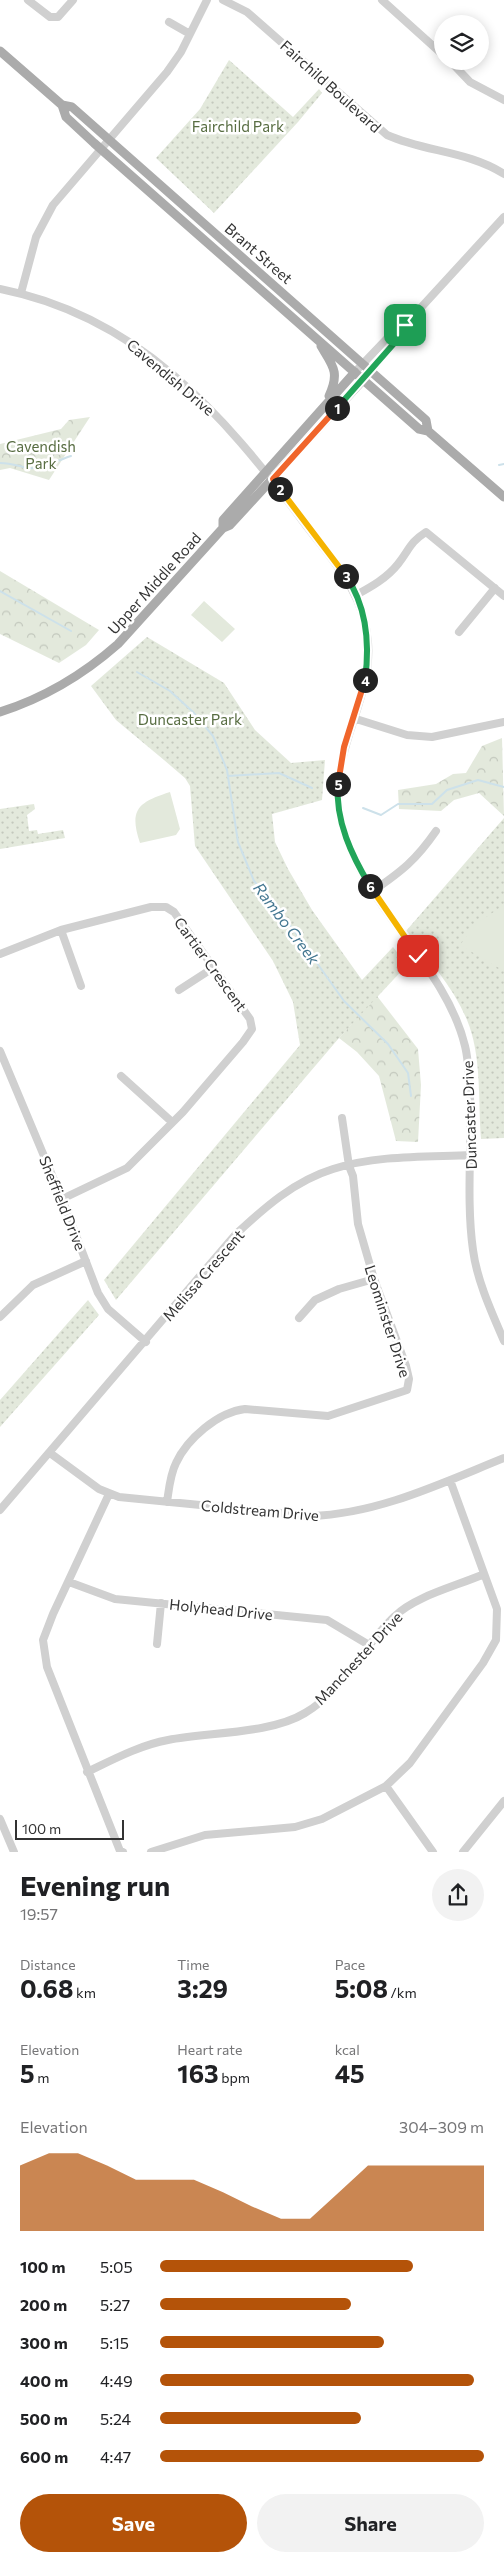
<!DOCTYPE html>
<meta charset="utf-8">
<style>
:root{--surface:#fff;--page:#f2f2f2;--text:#202124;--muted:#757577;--accent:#b45309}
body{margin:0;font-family:Commissioner,sans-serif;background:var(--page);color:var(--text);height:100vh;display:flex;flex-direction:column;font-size:19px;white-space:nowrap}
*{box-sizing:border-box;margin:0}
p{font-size:16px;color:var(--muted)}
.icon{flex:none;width:28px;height:28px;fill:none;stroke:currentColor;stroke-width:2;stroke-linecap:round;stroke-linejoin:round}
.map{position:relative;height:1852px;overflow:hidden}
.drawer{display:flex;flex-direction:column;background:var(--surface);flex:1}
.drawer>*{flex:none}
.controls{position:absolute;left:434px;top:15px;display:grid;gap:10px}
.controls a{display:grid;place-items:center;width:55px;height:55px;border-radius:50%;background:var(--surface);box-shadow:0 2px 12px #0003;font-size:25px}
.scale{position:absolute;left:15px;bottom:12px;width:109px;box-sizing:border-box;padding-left:5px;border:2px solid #333;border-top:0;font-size:14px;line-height:18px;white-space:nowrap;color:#333;-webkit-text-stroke:4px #fff;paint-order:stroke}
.pin{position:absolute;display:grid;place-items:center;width:42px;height:42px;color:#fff;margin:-21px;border-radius:10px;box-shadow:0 2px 8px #0006}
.km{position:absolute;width:25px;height:25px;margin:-12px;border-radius:50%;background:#222;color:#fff;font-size:14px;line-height:25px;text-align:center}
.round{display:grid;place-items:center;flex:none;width:52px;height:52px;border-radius:26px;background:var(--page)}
.head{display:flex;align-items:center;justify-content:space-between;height:85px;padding:0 20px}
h1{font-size:28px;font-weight:700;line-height:38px}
.metrics{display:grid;grid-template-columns:repeat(3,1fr);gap:8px;height:85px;padding:5px 20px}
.metrics div{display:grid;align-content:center}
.metrics b{font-size:25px;font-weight:700}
.metrics small{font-size:14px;font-weight:400}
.metrics p{font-size:14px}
.chart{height:140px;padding:10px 20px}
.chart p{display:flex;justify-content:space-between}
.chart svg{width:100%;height:90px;margin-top:5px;fill:var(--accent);opacity:.7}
.button{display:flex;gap:10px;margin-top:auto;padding:10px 20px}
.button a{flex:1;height:58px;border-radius:30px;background:var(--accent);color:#fff;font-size:20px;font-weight:700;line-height:58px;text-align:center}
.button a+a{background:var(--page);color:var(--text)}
ul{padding:0 20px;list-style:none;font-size:16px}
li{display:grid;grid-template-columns:80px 60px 1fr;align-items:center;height:38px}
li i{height:12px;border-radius:6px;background:var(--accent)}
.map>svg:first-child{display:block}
.forest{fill:url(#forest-crowns)}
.park{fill:url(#park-dots)}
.pitch{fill:#e3e9dc}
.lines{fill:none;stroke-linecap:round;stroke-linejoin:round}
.stream{stroke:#cde1ea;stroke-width:2}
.minor{stroke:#d0d0d0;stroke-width:8}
.major{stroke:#ababab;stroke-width:9}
.split-1-casing{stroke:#fff;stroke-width:10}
.split-2-casing{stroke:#fff;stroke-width:10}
.split-3-casing{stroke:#fff;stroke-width:10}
.split-4-casing{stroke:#fff;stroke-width:10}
.split-5-casing{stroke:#fff;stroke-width:10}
.split-6-casing{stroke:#fff;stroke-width:10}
.split-7-casing{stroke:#fff;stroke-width:10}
.split-1{stroke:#22a559;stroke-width:6}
.split-2{stroke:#f0652b;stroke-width:6}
.split-3{stroke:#f5b400;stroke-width:6}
.split-4{stroke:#22a559;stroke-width:6}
.split-5{stroke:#f0652b;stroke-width:6}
.split-6{stroke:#22a559;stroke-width:6}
.split-7{stroke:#f5b400;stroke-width:6}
.labels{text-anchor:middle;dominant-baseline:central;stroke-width:5;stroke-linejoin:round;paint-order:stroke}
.street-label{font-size:15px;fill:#333;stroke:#fff}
.park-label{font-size:15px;fill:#586d42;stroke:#fff}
.water-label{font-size:16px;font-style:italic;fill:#447791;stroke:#fff}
</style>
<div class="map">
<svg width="504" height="1852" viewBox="0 0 504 1852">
<defs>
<pattern id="forest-crowns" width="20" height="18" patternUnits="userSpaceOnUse" patternTransform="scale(1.25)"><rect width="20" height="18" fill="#e3e9dc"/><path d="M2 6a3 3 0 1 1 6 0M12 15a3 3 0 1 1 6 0" fill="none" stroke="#c3c8bd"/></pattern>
<pattern id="park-dots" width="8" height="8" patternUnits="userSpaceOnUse" patternTransform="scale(1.25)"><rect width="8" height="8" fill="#e3e9dc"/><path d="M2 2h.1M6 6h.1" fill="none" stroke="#c3c8bd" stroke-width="1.8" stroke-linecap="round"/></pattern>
</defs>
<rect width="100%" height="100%" fill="#fff"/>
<path class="forest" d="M90,417L49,480L10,468L0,470V444L61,429L69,420Z
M0,571L99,630L86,645L59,663L0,634Z
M502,738L504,816L479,793L454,800L441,811L399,809L398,790L436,784L453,774L466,773L482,746Z
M377,996L418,1049L421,1085L418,1142L396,1141L379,1076L357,1052L339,1038Z"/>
<path class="park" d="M229,60L293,117L319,89L322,93L298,122L214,213L156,158L200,109Z
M147,637L224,683L255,730L291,763L325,760L322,800L272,814L275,842L288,869L312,910L362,980L393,947L407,965L339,1038L116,1300L104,1280L300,1045L293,1002L273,961L195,846L190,786L185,778L164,760L116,720L91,686Z
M34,804L35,809L27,815L29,831L37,830L38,834L63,830L65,838L0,849V809Z
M504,818V1138L481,1139C478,1101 482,1056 467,1020C454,988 428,959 406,931Z
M88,1300L99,1315L0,1427V1400Z"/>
<path class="pitch" d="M204,601L235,629L222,642L191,615Z
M170,792L180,829L176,835L140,843C128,808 140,802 170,792Z
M504,905V971L460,945L476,924Z"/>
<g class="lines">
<path class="stream" d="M0,463C11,463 18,466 28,468C44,470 57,460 71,456
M499,465L504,464
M0,591L71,631
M137,672L170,691L193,712L213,736L227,770L238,842L254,881L292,928L344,1001L388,1044L408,1073L411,1096
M228,776L279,773L312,788
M363,808L381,815L398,804H432L447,790L478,780L504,787"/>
<path class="minor" d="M28,0L50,17H58L73,0
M223,0L247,12L387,135C425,152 468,151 504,174
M382,0L442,54
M169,22L190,34
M450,61L470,82L504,100
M0,289C137,316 223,413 302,520C331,559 364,591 368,642C373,705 325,753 342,823C361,906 445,963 465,1046C469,1062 469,1080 470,1097C472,1147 466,1200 473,1250C477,1281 492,1313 504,1341
M21,293L36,237L53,205L167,72L181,52L207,0
M355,372L399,326L405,325
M363,380L405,331V325L504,217
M356,595C371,587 387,578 398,564C410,549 409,543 426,532L504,596
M459,632L495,588
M353,718L407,735L432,737L504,722
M373,891C402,871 416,860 436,831
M61,930L81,986
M0,954L61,930L151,907H166L174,912L250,1019L252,1029L243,1042L183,1112L127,1168L62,1199
M179,990L213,968
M0,1051L62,1199L98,1293L108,1309L146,1342
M121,1076L172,1122
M0,1317L33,1285L86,1261
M299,1318L315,1300L339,1289L374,1279
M50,1453L99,1489L119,1497L311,1516C378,1514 442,1483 504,1458
M109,1494L53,1614L43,1640L47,1667L120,1851L123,1852
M167,1502C169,1489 170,1475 176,1463C187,1439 218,1412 245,1409L328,1416L407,1390L409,1379L406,1366L374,1279L358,1224L353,1176L349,1166L342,1118
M0,1510L235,1235C264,1208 294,1181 333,1169C376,1155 426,1157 471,1155
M69,1582L115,1599L327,1620L369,1645
M157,1644L161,1603
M87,1772C112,1760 140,1745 168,1740C208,1732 271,1734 305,1713C343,1691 363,1646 395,1616C415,1596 457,1586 484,1574
M386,1786L433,1852
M0,1819L14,1852
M151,1852L205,1835L295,1827L322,1819L386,1786L410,1763L483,1663L496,1640L497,1609L450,1480
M463,1852L504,1801"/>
<path class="major" d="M0,51L62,105L72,107L426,420L428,431
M62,105L66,117L94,143L419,429L428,431L504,497
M321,346C333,366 340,372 329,396
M223,528V520L355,372
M0,712C44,698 84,674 118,644L223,528L230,525L363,380"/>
</g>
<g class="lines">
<defs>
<path id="split-1" d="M337,408L405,331V325"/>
<path id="split-2" d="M280,489L273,479L337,408"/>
<path id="split-3" d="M280,489L346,576"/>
<path id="split-4" d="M346,576C367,607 370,643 365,680"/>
<path id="split-5" d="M338,784L344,747L365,680"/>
<path id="split-6" d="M338,784C335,821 352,856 370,886"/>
<path id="split-7" d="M370,886L418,956"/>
</defs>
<use href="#split-1" class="split-1-casing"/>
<use href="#split-2" class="split-2-casing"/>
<use href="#split-3" class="split-3-casing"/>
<use href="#split-4" class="split-4-casing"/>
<use href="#split-5" class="split-5-casing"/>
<use href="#split-6" class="split-6-casing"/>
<use href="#split-7" class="split-7-casing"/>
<use href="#split-1" class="split-1"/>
<use href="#split-2" class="split-2"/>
<use href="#split-3" class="split-3"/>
<use href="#split-4" class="split-4"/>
<use href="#split-5" class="split-5"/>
<use href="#split-6" class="split-6"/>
<use href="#split-7" class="split-7"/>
</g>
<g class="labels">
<g class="street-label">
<text transform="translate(331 86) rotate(42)">Fairchild Boulevard</text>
<text transform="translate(259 253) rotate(41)">Brant Street</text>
<text transform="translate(171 377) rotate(40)">Cavendish Drive</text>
<text transform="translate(154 583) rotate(-48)">Upper Middle Road</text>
<text transform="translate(211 964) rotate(54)">Cartier Crescent</text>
<text transform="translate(469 1115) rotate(-92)">Duncaster Drive</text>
<text transform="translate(63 1203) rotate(68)">Sheffield Drive</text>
<text transform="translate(203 1275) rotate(-49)">Melissa Crescent</text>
<text transform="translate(388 1321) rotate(72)">Leominster Drive</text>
<text transform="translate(260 1510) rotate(5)">Coldstream Drive</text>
<text transform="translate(221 1609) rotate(6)">Holyhead Drive</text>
<text transform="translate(358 1658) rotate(-47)">Manchester Drive</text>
</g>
<g class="park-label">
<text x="238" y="126">Fairchild Park</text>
<text x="41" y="446">Cavendish<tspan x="41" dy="17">Park</tspan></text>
<text x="190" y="719">Duncaster Park</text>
</g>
<g class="water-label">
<text transform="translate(287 923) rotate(53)">Rambo Creek</text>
</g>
</g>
</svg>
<div class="controls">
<a><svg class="icon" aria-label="layers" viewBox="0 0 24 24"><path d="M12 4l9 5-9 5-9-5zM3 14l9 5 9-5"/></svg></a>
</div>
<div class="scale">100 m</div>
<div class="pin" style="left:405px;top:325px;background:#1e9e55"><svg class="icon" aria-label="arrive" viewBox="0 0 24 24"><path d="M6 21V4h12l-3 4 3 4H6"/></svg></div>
<div class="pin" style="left:418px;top:956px;background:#d93025"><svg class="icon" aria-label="check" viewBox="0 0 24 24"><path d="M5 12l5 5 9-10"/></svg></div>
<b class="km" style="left:337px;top:408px">1</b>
<b class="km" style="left:280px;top:489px">2</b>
<b class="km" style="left:346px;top:576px">3</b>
<b class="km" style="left:365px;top:680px">4</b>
<b class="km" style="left:338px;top:784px">5</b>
<b class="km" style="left:370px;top:886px">6</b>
</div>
<section class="drawer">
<div class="head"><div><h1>Evening run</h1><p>19:57</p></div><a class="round"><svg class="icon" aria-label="share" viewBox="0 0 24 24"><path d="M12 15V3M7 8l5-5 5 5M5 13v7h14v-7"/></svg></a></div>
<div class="metrics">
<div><p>Distance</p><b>0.68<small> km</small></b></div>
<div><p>Time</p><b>3:29</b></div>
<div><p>Pace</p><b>5:08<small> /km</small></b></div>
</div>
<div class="metrics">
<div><p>Elevation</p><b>5<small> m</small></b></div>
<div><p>Heart rate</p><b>163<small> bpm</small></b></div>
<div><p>kcal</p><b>45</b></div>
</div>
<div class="chart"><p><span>Elevation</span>304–309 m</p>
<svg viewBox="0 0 160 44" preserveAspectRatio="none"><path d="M0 44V12L10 6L20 6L30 12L40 19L50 19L60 19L70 25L80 32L90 38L100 38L110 25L120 12L130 12L140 12L150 12L160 12V44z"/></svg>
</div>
<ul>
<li><b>100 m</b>5:05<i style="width:78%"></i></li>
<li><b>200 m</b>5:27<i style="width:59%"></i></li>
<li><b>300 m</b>5:15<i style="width:69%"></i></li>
<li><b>400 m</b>4:49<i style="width:97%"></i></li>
<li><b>500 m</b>5:24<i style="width:62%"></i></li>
<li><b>600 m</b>4:47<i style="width:100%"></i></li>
</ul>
<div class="button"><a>Save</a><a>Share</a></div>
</section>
